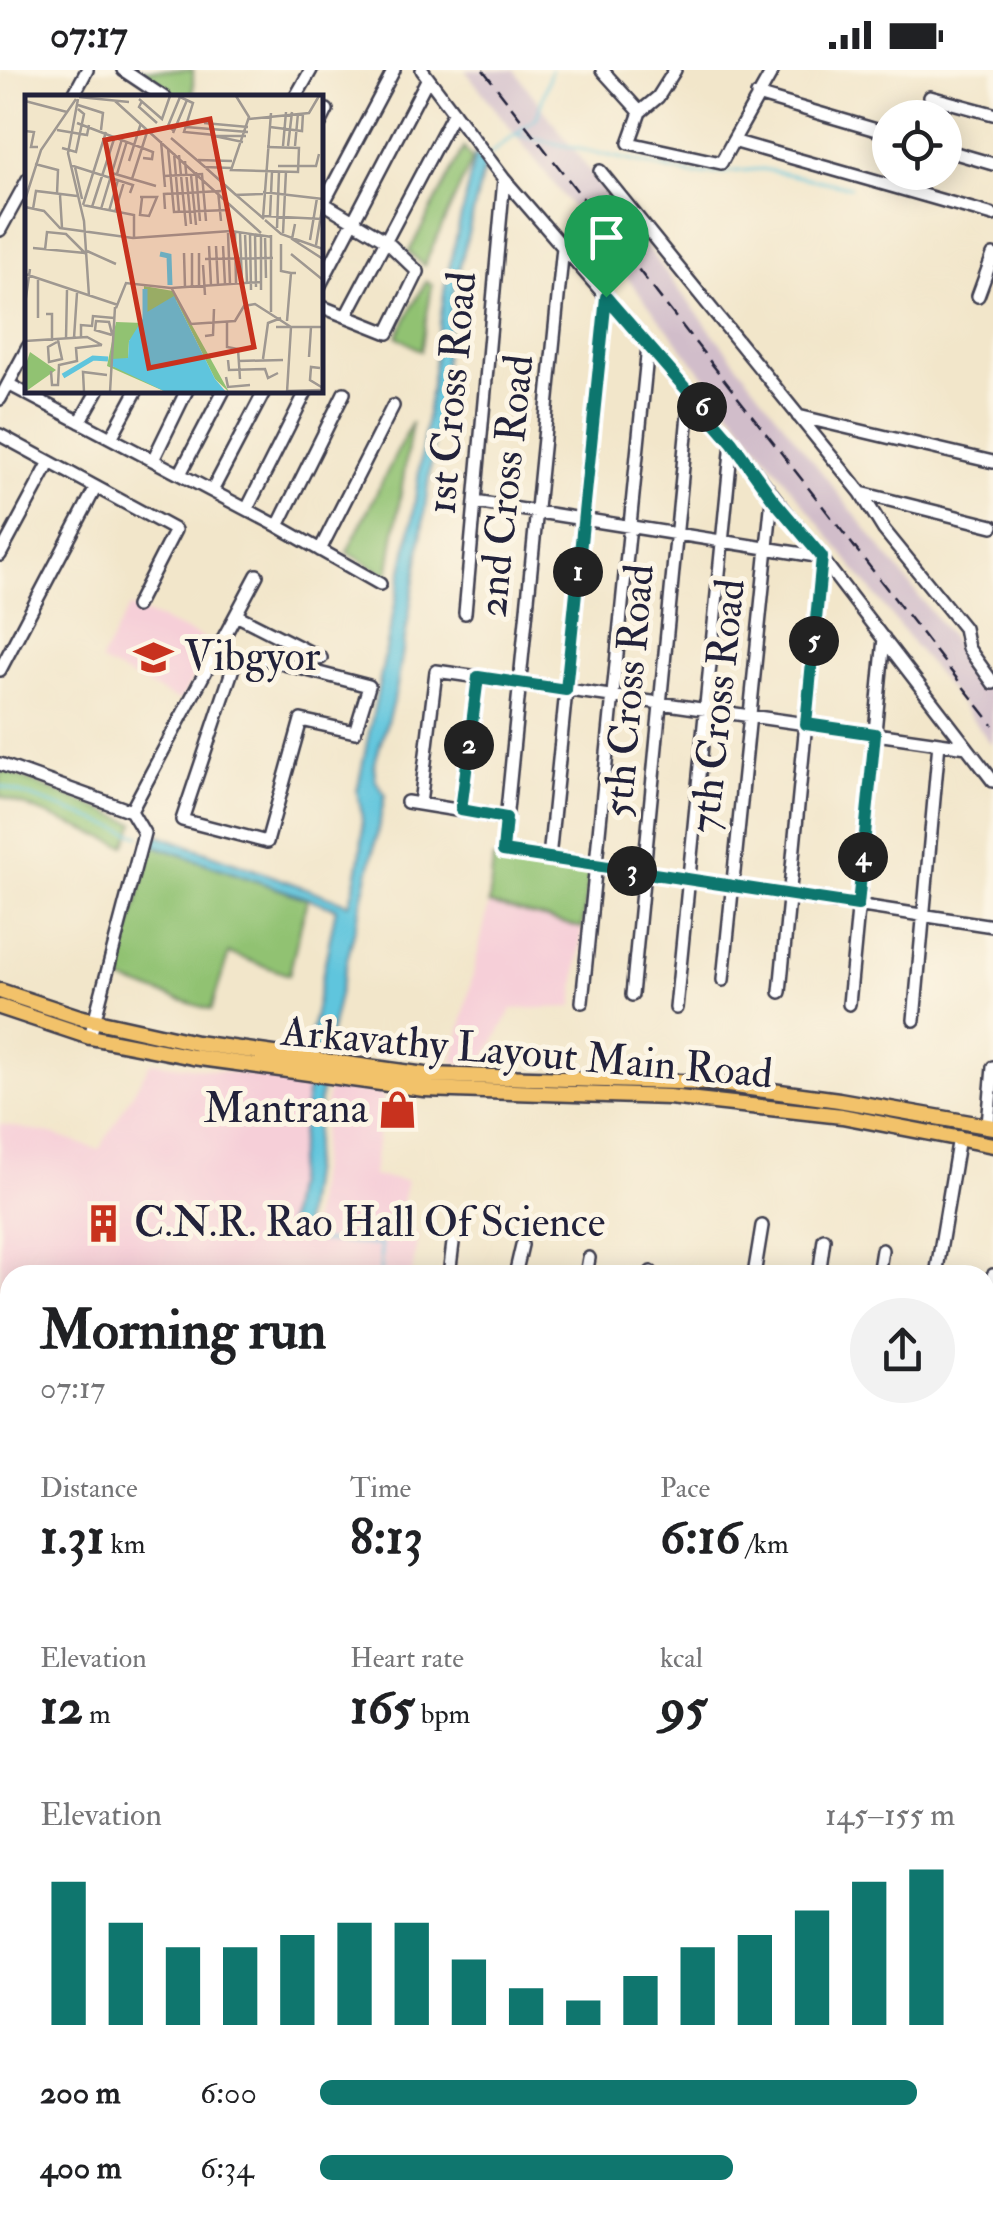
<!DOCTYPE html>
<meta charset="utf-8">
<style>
:root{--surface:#fff;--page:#f2f2f2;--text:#202124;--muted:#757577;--accent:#0f766e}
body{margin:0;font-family:"IM FELL Double Pica",serif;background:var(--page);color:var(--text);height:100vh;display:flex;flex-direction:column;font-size:38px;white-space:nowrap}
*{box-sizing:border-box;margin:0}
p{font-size:32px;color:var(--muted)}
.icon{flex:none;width:55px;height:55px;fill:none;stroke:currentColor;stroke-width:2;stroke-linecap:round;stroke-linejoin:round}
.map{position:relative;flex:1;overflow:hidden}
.panel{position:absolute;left:0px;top:1195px;width:995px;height:962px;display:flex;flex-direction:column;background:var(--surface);border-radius:30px 30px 0 0;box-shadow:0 5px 25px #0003}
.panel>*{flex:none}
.controls{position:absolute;left:872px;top:30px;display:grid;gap:20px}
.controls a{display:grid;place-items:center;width:90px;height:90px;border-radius:50%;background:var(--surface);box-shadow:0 5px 25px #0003;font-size:50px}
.pin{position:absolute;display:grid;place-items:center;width:85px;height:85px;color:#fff;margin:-102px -42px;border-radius:50% 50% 50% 0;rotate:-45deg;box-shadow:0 0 10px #0007}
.pin .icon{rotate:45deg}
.km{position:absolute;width:50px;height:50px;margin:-25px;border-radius:50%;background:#222;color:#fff;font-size:28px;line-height:50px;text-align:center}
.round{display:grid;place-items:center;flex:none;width:105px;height:105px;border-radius:52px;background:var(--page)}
.summary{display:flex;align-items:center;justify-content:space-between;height:170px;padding:0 40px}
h1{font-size:55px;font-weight:700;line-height:75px}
.stats{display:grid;grid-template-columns:repeat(3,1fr);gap:15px;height:170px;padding:10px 40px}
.stats div{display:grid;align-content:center}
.stats b{font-size:50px;font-weight:700}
.stats small{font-size:28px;font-weight:400}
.stats p{font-size:28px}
.chart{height:280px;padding:20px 40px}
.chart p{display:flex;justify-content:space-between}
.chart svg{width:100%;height:180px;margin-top:10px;stroke:var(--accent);stroke-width:6}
ul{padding:0 40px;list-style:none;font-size:32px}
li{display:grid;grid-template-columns:160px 120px 1fr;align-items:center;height:75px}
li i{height:25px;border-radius:12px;background:var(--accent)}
.status{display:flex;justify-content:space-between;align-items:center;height:70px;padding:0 50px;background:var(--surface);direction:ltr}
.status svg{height:28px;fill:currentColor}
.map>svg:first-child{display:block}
.built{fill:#f6cfd8}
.industrial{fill:#d1bdca}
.green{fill:#91c272;stroke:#5a7256;stroke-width:2.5}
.water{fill:#5fc5dd;stroke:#40748c;stroke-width:2.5}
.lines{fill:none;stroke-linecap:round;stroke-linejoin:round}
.stream{stroke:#5fc5dd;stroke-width:2.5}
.minor-casing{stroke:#413f50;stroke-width:16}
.major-casing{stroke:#413f50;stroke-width:19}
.minor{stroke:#fff;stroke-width:11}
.major{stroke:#f2c26a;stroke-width:14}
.rail{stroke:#22223b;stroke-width:2.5;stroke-dasharray:15 8;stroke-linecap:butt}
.route-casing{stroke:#fff;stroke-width:20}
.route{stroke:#0f766e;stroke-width:12}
.labels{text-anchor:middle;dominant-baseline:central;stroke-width:10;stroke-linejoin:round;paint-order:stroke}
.street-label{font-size:42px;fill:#22223b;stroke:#fcf5e5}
.poi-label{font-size:42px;fill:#22223b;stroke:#fcf5e5;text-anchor:start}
.inset-river{fill:none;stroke:#5fc5dd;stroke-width:5}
.inset-road{fill:none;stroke:#9f9891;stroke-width:2.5}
.view{fill:#c8321e;fill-opacity:0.15;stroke:#c8321e;stroke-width:5}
.inset-edge{fill:none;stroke:#22223b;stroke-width:5}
</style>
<div class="status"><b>07:17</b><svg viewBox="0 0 49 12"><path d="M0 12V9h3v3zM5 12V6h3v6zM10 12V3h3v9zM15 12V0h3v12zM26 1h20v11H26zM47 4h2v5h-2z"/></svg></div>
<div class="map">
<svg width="993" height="2157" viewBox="0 0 993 2157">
<rect width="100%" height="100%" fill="#fcf5e5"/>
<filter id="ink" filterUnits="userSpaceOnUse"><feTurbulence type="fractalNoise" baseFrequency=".01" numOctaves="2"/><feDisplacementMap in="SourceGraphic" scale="20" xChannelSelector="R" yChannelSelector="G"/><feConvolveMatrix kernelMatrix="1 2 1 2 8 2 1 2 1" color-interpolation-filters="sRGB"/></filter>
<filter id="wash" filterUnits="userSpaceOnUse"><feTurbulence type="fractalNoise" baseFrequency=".0048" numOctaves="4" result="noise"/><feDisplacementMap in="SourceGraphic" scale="40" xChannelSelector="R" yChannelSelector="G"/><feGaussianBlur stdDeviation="2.25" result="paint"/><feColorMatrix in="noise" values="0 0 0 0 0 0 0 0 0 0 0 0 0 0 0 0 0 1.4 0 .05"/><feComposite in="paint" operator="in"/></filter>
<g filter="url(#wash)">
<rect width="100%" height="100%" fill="#f2e6ca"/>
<path class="built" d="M129,537L213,572L180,631L100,592Z
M489,834L582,858L573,937L512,939L482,994L453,992Z
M151,992L309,1012L287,1156L302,1162L311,1160L328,1017L383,1024L373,1106L407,1111L396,1159L418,1163L412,1205H10V1359L0,1356V1054L52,1064L99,1080Z
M0,1376L10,1379V1739L0,1736Z"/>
<path class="industrial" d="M465,0H514L683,225L993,621V676Z"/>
<path class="green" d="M135,0H193V27H176Z
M464,78L472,90L424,196L409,182Z
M426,211L432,215L421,281L397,266Z
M412,352L388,506L347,482Z
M0,699L135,753L125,776L0,726Z
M153,775L307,829L289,905L229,883L211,940L116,909Z
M493,789L590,802L582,858L489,834Z"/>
<path class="water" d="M475,84L485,94L453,225L418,491L396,621L374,696L376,711L385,724C370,811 343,894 327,981L308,978L336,838L153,775L156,764L349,834C360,800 368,756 357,722L412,452L445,217Z
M309,1012L322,1014L302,1162L287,1156Z
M10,1768V2148H525L527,2157H0V1779Z"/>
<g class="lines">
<path class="stream" d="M518,65L694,105L762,99L850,117
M490,84L537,47L551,0
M0,716L140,766
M295,1159L294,1165L309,1170L381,1175L380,1205"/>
</g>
</g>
<g filter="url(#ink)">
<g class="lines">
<defs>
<path id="minor" d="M123,0L165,28
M422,0L504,109L732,372L993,711
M602,0L640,42
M675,0L658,27L640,42L629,73L721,93L733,71
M773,0L733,71L993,145
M757,25L890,64
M930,27L993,44
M72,28L87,0
M295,28L311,0
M320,54L327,40
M945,80L993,94
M600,101L861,423L993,456
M320,131L385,170L418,202L388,263L320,236
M322,136L394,0
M0,160L28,109
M563,177L503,781L993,856
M320,215L428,8
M978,226L993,185
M346,246L454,42
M8,314L278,456L380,514
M0,329L28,277
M798,346L993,392
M80,352L98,320
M0,365L175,460L136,536
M111,368L137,320
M153,390L187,320
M180,404L224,320
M212,421L265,320
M861,423L884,460L964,558L968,578L993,613
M475,432L822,487L780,922
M247,439L307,320
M278,456L344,323
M320,480L393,336
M0,485L50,392
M465,543L504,109
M236,545L321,588
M253,586L369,616L355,662L301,650L267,772L182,750L234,595Z
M0,600L96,417
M0,694L131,741L144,763L90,967
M407,732L506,748
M420,734L436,601L967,677
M461,740L478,607
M131,741L257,505
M549,788L606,227
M723,910L772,428
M632,925L690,324
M582,932L648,276
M849,934L884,568
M676,938L732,372
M914,950L939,673
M988,1055L993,997
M449,1205L453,1173
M515,1205L522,1175
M586,1205L589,1188
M650,1205L651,1202
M754,1205L762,1156
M819,1205L824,1169
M878,1205L882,1180
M936,1205L959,1067
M985,1249L993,1205
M985,1317L993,1318
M0,1364L10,1367
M985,1549L993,1550
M985,1757H993
M985,1940L993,1943
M985,1985L993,1960
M836,2157L837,2148
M898,2157L899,2148"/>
<path id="major" d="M0,921L79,947L196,973L425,1005L713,1013L839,1030L993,1057
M0,937L90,967L193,987L424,1019L669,1027L842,1046L993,1075"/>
</defs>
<use href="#minor" class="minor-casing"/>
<use href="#major" class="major-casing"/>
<use href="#minor" class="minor"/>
<use href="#major" class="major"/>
<path class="rail" d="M483,0L993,655"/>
</g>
</g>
<g class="lines" filter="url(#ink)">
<defs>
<path id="route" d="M606,227L732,372L772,428L822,487L806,654L875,664L858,835L503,781L506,748L461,740L478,607L566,620Z"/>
</defs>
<use href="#route" class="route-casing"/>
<use href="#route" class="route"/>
</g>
<defs>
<symbol id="school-bare" viewBox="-9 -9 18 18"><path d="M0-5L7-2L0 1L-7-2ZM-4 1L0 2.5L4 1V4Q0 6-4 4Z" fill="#c8321e" stroke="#fcf5e5" stroke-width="2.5" paint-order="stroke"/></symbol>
<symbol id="shop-bare" viewBox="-9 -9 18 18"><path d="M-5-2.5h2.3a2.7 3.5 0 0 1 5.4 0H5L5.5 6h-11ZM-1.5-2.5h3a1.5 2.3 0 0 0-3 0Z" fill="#c8321e" stroke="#fcf5e5" stroke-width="2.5" paint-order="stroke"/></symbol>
<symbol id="building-bare" viewBox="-9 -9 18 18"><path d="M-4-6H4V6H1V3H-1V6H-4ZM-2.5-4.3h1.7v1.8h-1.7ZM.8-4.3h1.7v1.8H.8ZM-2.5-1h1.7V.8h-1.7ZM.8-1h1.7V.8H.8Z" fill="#c8321e" stroke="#fcf5e5" stroke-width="2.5" paint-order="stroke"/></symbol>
</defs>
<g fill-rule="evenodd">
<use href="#school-bare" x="126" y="560" width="55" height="55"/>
<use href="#shop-bare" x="370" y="1012" width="55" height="55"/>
<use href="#building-bare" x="76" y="1126" width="55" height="55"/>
</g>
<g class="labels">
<g class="street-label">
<text transform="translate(452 323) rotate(-85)">1st Cross Road</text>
<text transform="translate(506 416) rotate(-84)">2nd Cross Road</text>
<text transform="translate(629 621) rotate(-85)">5th Cross Road</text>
<text transform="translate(718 636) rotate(-84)">7th Cross Road</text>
<text transform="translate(527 983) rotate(5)">Arkavathy Layout Main Road</text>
</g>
<g class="poi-label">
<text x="184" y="587">Vibgyor</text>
<text x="368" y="1039" text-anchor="end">Mantrana</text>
<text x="134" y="1153">C.N.R. Rao Hall Of Science</text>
</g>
</g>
<g transform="translate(25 25)">
<rect width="298" height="298" fill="#f2e6ca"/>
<path d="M119,191L148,196L204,297L190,284L151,205L121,219L120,229L104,246L103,263L87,271L113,279L141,297L82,271L91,227L118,228ZM5,257L31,275L0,297V272Z" fill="#91c272"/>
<path d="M149,201L190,284L201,297H141L87,271L86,264L103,263L104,246L122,217Z" fill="#5fc5dd"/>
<path class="inset-river" d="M135,159L144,161L145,190M120,194V231M38,281L68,263L83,264"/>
<path class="inset-road" d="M153,1L168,8L159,37L190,40M211,1L224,22L206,75L273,77L274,53L242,52M54,2L104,7M53,4L43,58L59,126L64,201M114,4L137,24L145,1M0,6L42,17M90,6L236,138M117,6L114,12L132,28M53,10L78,18L76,35M224,24L284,18L294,1M52,28L128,57L127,64L118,63M179,28L223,32M161,32L223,37M245,32L277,36L278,18M32,35L62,40L64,30M0,36L9,37L6,52H13M149,36L143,31L155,2M148,38L162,5M146,43L180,72L206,73M136,46L140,92M218,47L189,41H221M258,51L261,17M263,51L267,17M270,51L273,18M37,53L51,57L59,19L53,14M143,53L149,117L204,115M149,58L154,117M154,60L161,131M173,65L207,66M104,66L116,28M160,66L166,129M10,69L33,75L32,99M45,70L108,90L105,98M253,71H291L294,59M50,72L57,104M181,73L211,100M171,77L175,126M87,78L131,91M92,79L102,46M166,80L171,130M139,81L177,79L181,126M107,84L123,34M193,96L196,126M238,97L298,104M238,99L211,100L239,124M35,100L37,133M115,102H132L124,121L115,120L117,103M0,105L16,55L51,4M58,110L109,120V144M58,110L81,37M0,112L19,116L35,133L108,143L206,136L247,142M67,112L90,41M8,114L11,96L52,101M76,114L97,44M140,114L139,99L196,96M84,116L93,85M90,117L99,87M239,121L297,124M245,122L247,76M238,123L246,18M240,125L256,139L298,154M270,129L267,144L298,164M252,133L254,76M203,138L205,189M210,138L211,188M215,138L217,188M220,138L222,188M258,138L261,76M225,139L226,195M230,139L231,192M240,140L241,183M236,141V195M285,145L292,103M256,149V176L266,178M291,150L297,114M184,151L186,190M191,151L193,190M198,151L200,189M8,153L60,158M20,155L22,137L41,139L61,159M62,156L91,169M159,158L160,192M167,158V192M266,159L298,185M180,164L248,163M178,170L180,200M0,179L93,210M174,191V158M147,194L166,229L210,226L219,211L230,209L266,232M0,209L5,174M91,213L101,188L146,193L236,187M246,217V140M21,219H27V246M13,223V185M202,226V252L213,254L215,284M262,226L266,178H271M251,232H298M87,240L70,235L71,226L84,227L87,239M180,241L188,240L189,214M56,242V230L67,231L68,221L89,223M49,243L52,198M41,244L42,195M0,246L62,242L77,250M32,247L23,252L24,267L37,264L33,245M284,262L286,232M238,264L243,228L256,223M203,265L204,275L240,274L243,283L253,278M213,266L258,265M295,273L286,272L285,285L298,293M26,276L27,290H33L34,270L52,266L51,253L77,250M201,282L203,292L225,290M262,296L296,295M59,297L58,277L82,280M85,297L90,212M262,297L266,232"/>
<path class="view" d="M185,24L229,252L124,273L80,45Z"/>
<rect width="298" height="298" class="inset-edge"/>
</g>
</svg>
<div class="controls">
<a><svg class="icon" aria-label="locate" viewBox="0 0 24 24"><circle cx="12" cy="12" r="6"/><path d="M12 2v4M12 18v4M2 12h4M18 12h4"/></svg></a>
</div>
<div class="pin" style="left:606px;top:227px;background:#1e9e55"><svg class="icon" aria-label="arrive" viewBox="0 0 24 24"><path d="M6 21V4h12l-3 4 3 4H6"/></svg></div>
<b class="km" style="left:578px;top:502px">1</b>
<b class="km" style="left:469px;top:675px">2</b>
<b class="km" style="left:632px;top:801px">3</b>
<b class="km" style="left:863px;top:787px">4</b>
<b class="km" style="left:814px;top:571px">5</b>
<b class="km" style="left:702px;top:337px">6</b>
<section class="panel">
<div class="summary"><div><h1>Morning run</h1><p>07:17</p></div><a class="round"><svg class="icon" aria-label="share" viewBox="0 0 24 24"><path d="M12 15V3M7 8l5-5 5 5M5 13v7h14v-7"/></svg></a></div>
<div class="stats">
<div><p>Distance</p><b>1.31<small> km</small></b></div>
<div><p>Time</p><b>8:13</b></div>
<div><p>Pace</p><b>6:16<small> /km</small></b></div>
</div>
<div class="stats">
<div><p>Elevation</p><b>12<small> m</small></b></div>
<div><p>Heart rate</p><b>165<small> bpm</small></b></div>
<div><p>kcal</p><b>95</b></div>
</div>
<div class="chart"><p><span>Elevation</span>145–155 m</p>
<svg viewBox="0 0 160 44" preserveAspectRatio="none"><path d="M5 44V9M15 44V19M25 44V25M35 44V25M45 44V22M55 44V19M65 44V19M75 44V28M85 44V35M95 44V38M105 44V32M115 44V25M125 44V22M135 44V16M145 44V9M155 44V6"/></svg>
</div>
<ul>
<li><b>200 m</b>6:00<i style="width:94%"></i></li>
<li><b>400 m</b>6:34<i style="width:65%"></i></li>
</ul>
</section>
</div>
